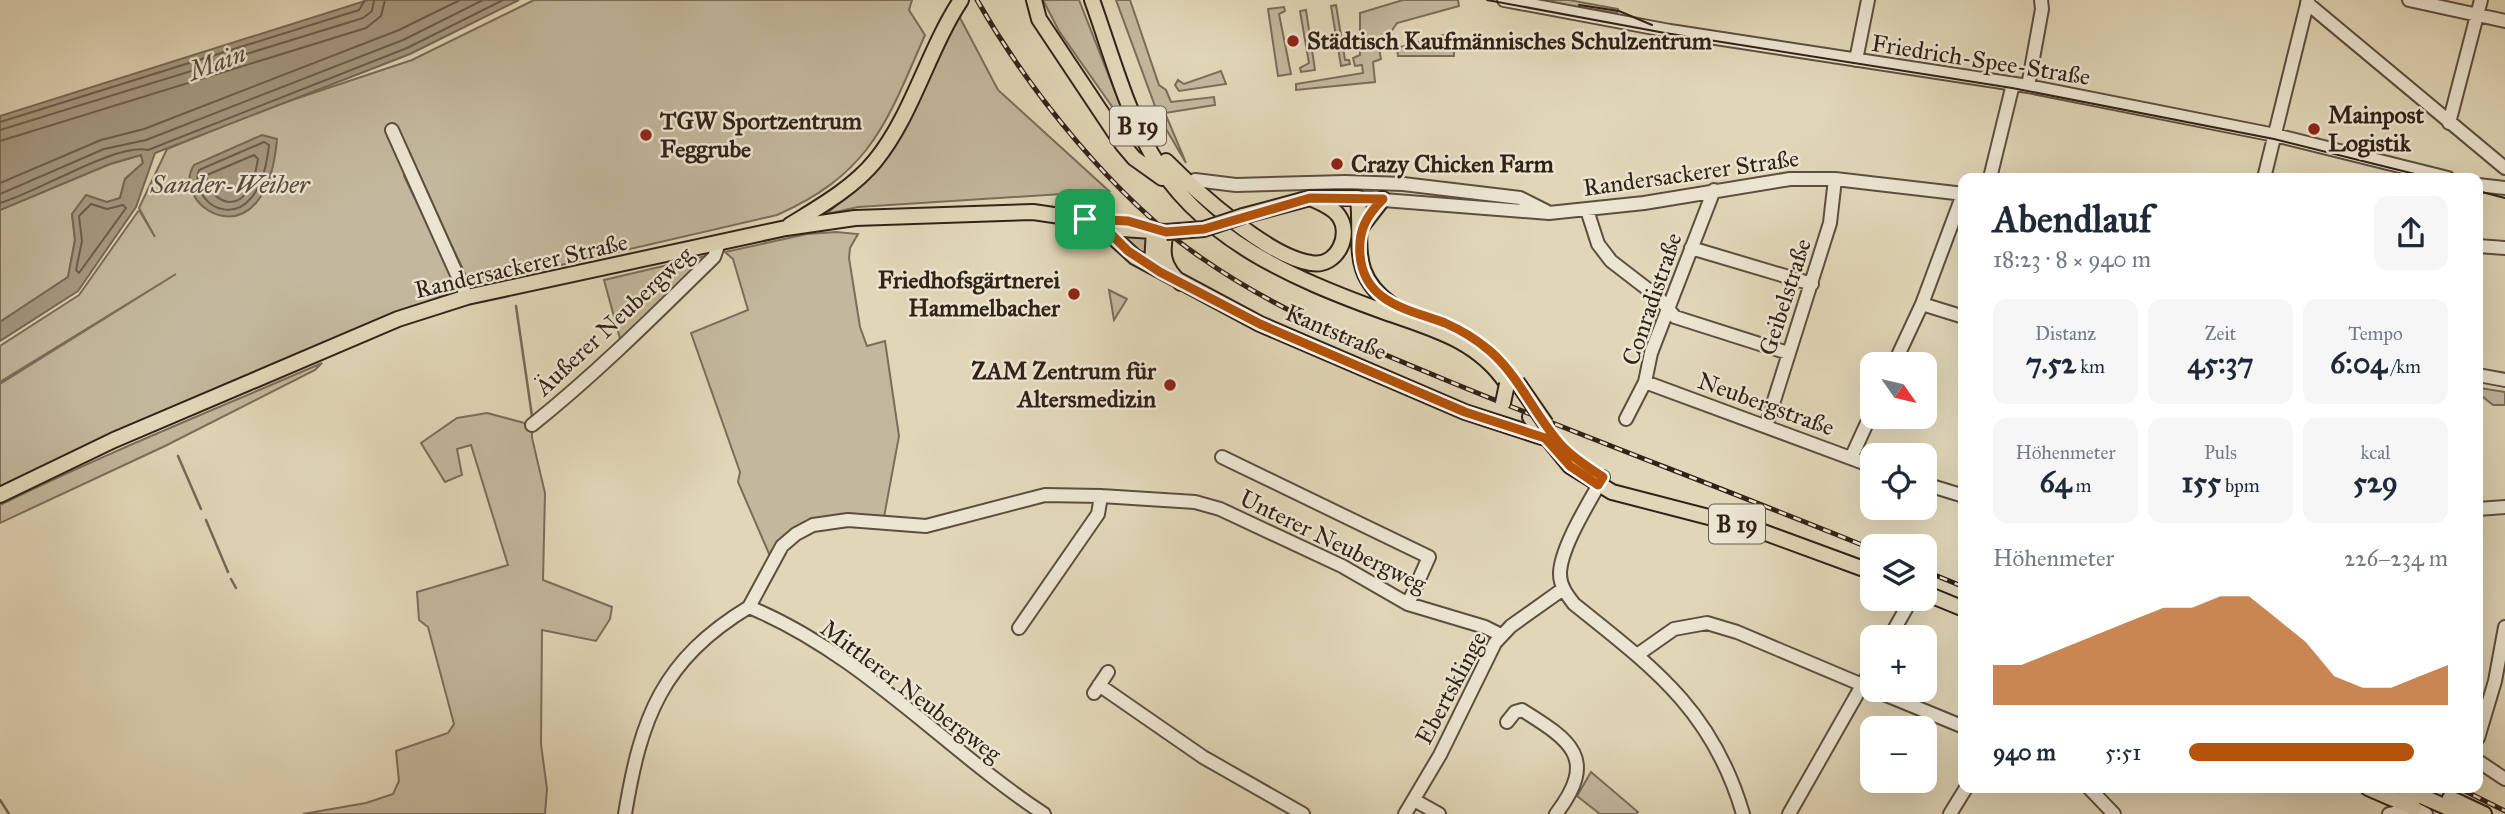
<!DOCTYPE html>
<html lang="de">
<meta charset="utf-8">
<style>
:root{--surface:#fff;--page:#f6f6f7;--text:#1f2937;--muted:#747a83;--accent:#b45309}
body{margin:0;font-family:"IM FELL Great Primer",serif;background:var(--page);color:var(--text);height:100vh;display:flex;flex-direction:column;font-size:26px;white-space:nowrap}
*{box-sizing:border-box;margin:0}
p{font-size:23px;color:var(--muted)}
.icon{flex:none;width:38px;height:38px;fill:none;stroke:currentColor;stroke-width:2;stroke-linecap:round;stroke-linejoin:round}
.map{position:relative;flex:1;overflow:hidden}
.panel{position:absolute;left:1958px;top:173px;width:525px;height:620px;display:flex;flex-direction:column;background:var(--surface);border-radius:14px;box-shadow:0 7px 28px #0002}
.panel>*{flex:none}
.needle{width:46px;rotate:124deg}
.tools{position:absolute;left:1860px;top:352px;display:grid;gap:14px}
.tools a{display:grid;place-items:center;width:77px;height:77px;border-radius:14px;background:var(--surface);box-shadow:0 7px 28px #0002;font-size:35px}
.pin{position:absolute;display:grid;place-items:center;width:60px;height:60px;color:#fff;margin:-30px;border-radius:14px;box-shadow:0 4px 10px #0006}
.round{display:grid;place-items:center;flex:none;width:74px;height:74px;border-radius:14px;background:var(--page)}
.headline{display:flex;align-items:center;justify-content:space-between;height:119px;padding:0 35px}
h1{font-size:38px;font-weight:700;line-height:52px}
.stats{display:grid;grid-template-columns:repeat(3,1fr);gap:10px;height:119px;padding:7px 35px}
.stats div{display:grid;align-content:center;border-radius:14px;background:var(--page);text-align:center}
.stats b{font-size:30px;font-weight:700}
.stats small{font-size:19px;font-weight:400}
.stats p{font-size:19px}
.chart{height:196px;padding:14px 35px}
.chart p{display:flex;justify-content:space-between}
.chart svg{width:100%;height:126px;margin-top:7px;fill:var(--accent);opacity:.7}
ul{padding:0 35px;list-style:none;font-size:23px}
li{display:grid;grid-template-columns:112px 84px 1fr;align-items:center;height:52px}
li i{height:18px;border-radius:9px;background:var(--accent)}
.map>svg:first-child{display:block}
.green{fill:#c3b89d;stroke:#7a6d5a;stroke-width:2}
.water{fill:#a59981;stroke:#766957;stroke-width:2}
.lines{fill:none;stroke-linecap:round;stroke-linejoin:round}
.shore{stroke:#6a5e4c;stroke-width:2}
.stream{stroke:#766957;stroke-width:2.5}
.minor-casing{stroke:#5c4f3f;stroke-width:16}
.major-casing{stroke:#302217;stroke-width:18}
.minor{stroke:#ece5d1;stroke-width:12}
.major{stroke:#e1d7b8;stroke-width:14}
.tram{stroke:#302217;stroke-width:2}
.rail-casing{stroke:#302217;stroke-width:5}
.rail{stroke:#ece5d1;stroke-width:2.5;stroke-dasharray:8;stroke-linecap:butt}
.major-bridge-casing{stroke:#302217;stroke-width:18;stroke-linecap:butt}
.major-bridge{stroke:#e1d7b8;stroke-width:14}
.route-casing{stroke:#fff;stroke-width:14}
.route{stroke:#b45309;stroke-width:9}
.poi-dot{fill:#8f2418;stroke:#ece5d1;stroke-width:2.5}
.labels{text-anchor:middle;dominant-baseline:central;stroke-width:5;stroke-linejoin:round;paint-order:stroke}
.shield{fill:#ece5d1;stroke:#685c4f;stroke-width:2}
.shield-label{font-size:23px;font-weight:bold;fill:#302217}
.poi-label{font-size:24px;font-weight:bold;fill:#302217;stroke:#ece5d1;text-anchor:start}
.street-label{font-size:24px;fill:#302217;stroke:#ece5d1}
.water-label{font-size:26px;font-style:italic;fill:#594c3c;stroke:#ece5d1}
</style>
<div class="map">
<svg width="2505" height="814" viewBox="0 0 2505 814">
<rect width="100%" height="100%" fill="#e1d7b8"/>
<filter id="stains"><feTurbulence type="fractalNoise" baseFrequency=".00286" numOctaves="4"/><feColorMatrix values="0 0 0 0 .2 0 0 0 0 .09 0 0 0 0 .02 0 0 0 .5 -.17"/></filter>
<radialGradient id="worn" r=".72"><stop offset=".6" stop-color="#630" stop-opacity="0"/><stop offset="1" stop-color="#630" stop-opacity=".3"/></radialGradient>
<path class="green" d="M534,0H912L909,10L925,35C886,124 871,173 777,215L470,286L408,149L403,157L404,176L457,287L453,292C299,351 148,416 0,487V384L176,274L0,382V346L79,295L139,210L155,237L139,208L167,149L265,109L412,60Z
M1043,0H1079L1132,135L1059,31Z
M1116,0H1130L1159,85L1166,90L1171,102L1214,97L1215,105L1165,113L1186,163L1159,117Z
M1403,0H1458L1459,6L1397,23L1388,36L1377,38L1381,59L1373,62L1375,82L1296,90V84L1363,73L1362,65L1355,66L1353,58L1360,55V13Z
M1530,0H1569L1618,9L1617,13Z
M1336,5L1345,60H1349L1350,64L1341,66L1331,6Z
M1284,7L1285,11L1279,14L1291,74L1278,76L1268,9Z
M1306,10L1315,70L1301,72L1300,68L1309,63L1300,11Z
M958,14L998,90L1109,191L858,207L827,214L879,166Z
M1454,32V56H1398L1397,48Z
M1221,71L1226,84L1179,91L1175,85L1178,80L1184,84Z
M141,155L143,163L125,179L120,198L72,214L75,240L68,277L0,322V210L110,164Z
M1119,230L1148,235V256L1126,245Z
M836,232L858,234L850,248L849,258L860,327L867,346L885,341L899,436L884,517L825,522L770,556L738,482L740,472L691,333L748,310L733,259L725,252L807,234Z
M710,255L621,342L604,280Z
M1109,290L1127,299L1114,320Z
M322,363L315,370L165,446L0,523V505C106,453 214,410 322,363Z
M2480,388L2505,392V405H2493L2478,393Z
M487,413L532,425V438L545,493L543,580L612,607L610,619L596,641L542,630L541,744L547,789L545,814H303L366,803L393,794L399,781L396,751L448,733L454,724L428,627L419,620L417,592L508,565L471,445L457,449L462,475L445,482L421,443L457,418Z
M1591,772L1638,812L1636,814H1600L1577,796Z"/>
<path class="water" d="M368,0H519L410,54L155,153L136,207L78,291L0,341V322L68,277L75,240L72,214L86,195L107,202L120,198L125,179L143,163L141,155L110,164L0,210V116Z
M262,135L277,139C266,268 168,206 194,165Z"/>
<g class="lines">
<path class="shore" d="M0,122L359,10L365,0
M0,130L363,18L372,11L374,0
M0,141L366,28L381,16L385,0
M264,142L269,145C258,248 186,206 199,170Z
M254,155L258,159C256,172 252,191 240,199C224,210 204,189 207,175Z
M0,183L101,140L144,129L399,30L460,0
M0,194L104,149L146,140L403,40L483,0
M0,203C37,193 115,143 148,150L407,48L503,0
M91,204L107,209L123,205L126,208L79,273L76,270L82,241L79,216Z"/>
<path class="stream" d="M445,233L467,278L507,275
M516,306L532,416
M178,456L201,509
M206,520L228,572
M231,579L236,588
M0,800L9,814"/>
<defs>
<path id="minor" d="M1504,0L1670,31L2028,86L2275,135L2448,178
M2409,0L2505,21
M2307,3L2505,168
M1856,60L1868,0
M2028,86L2042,9L2041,0
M2449,123L2481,0
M392,130L467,297
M1990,178L2013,84
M2264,178L2308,0
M1195,180L1236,185L1345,182L1403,184L1520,198L1546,211
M2478,185L2505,188
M1358,198L1549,213L1644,203L1790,179H1835L1964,194
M1587,210L1598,244L1611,261L1659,298L1675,317L1788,353
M2478,246L2505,248
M1691,248L1812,284
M1922,304L1964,317
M1894,364L1922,304L1963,194
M2478,375L2505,380
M1645,382L1872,466
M1626,419L1645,382L1651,353L1714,190
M532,425C597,373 655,315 714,257L719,243
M1766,426L1830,223L1835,179
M1222,457L1429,557L1408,604
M1851,458L1872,412
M1603,477C1590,501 1560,548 1560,574C1560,586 1567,595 1574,604C1654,668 1713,711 1743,814
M1925,484L1964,496
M2478,509L2505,507
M749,607L782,546L796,534L813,525L848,520L926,526L1045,495L1101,496L1195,502L1220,509L1342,566L1408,604L1485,627L1501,635
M749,607C861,653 945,749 1044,814
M1019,628L1098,514L1101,496
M1890,637L1912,598
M1637,655L1674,629L1707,623L1737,632L1872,689
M1099,685L1203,757L1303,814
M1874,690L1964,727
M1094,693L1108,672
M1507,722L1515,712L1522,710C1572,741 1598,759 1556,814
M2478,738L2495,681L2505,627
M2478,761L2505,779
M2089,788L2114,814
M1414,800L1439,814
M625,814C641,717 662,660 749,607
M1405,814L1440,755L1495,643L1511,626L1563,589
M1789,814L1872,668
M1950,814L1966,788
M2389,814L2414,808L2426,814"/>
<path id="major" d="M1034,0L1039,19L1123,145L1134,158L1162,178
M1092,0C1110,50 1125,106 1151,153C1199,239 1294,279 1382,311C1430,328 1477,339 1507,384
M1166,161C1197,192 1268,257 1311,263C1337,268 1353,234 1338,215C1332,207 1319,202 1310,198
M1243,216L1310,198H1358C1363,245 1348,273 1392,305
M790,225C819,207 853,188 875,161C912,116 928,50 961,0
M1362,226L1383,199
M1102,227L1135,257L1260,324L1465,412L1545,438
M1152,264L1154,230
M1530,417L1570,466L1612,492L1755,529L1872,572
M0,495L114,440L398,319L467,297L786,228L855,218L1033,212L1081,219L1123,229L1166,232C1161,253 1163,268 1181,283
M1925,593L1964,609
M2368,788L2414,808
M2403,788L2462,814
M2450,798L2484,814"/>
</defs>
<use href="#minor" class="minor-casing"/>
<use href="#major" class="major-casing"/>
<use href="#minor" class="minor"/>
<use href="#major" class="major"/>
<path class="tram" d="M1487,0L1665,33L2012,88L2274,139L2431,178
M1579,5L1619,11L1652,25
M2478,191L2505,198"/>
<defs>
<path id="rail" d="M977,0C1029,91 1116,200 1203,259C1288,318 1385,355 1480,394C1611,447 1742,496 1872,549
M1925,571L1964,587
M2459,788L2505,811"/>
</defs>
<use href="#rail" class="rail-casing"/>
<use href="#rail" class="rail"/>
<defs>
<path id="major-bridge" d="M1166,232L1204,229L1243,216
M1517,382L1546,424
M1503,403L1507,384"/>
</defs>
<use href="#major-bridge" class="major-bridge-casing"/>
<use href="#major-bridge" class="major-bridge"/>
</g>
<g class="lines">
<defs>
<path id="route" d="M1310,198L1383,199C1366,216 1358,231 1360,255C1364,303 1408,309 1445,323C1461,330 1476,339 1490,351C1521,378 1536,419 1564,448C1576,460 1589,468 1603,477L1598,485L1570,466L1545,438L1465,412L1260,324L1160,272L1128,251L1107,230L1085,219L1128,221L1166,232L1204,229Z"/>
</defs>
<use href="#route" class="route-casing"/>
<use href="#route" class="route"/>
</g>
<g class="poi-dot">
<circle cx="1293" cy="41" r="7"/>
<circle cx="2314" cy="129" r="7"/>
<circle cx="646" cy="135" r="7"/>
<circle cx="1337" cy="164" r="7"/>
<circle cx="1074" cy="294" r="7"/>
<circle cx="1170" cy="385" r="7"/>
</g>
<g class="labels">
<g class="shield">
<rect x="1110" y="106.5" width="56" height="39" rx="5"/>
<rect x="1709" y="504.5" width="56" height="39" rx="5"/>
</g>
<g class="shield-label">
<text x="1138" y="126">B 19</text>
<text x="1737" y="524">B 19</text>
</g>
<g class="poi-label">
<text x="1307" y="41">Städtisch Kaufmännisches Schulzentrum</text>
<text x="2328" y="115">Mainpost<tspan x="2328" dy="28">Logistik</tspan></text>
<text x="660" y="121">TGW Sportzentrum<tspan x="660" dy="28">Feggrube</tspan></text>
<text x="1351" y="164">Crazy Chicken Farm</text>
<text x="1060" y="280" text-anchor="end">Friedhofsgärtnerei<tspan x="1060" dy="28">Hammelbacher</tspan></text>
<text x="1156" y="371" text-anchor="end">ZAM Zentrum für<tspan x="1156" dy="28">Altersmedizin</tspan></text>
</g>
<g class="street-label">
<text transform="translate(1981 60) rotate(9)">Friedrich-Spee-Straße</text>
<text transform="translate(1691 173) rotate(-8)">Randersackerer Straße</text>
<text transform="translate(521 266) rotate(-13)">Randersackerer Straße</text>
<text transform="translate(1785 297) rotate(-72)">Geibelstraße</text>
<text transform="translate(1652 299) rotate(-71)">Conradistraße</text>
<text transform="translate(614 321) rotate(-43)">Äußerer Neubergweg</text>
<text transform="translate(1336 332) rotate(23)">Kantstraße</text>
<text transform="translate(1766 404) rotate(20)">Neubergstraße</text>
<text transform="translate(1333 541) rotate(26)">Unterer Neubergweg</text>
<text transform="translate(1451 688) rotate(-62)">Ebertsklinge</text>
<text transform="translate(911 691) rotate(37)">Mittlerer Neubergweg</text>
</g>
<g class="water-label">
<text transform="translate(217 62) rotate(-20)">Main</text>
<text x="230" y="184">Sander-Weiher</text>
</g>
</g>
<rect width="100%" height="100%" filter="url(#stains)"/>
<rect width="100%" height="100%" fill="url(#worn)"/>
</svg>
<div class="tools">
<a><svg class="needle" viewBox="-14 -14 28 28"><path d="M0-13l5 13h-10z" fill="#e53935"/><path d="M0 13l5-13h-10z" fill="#747a83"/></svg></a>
<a><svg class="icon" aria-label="locate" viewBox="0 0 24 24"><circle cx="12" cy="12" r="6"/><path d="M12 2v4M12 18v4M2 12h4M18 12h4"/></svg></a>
<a><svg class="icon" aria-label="layers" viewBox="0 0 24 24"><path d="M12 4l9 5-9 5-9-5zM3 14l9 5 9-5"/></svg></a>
<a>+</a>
<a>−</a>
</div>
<div class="pin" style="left:1085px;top:219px;background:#1e9e55"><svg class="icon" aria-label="arrive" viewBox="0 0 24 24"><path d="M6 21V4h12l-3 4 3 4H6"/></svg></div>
<section class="panel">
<div class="headline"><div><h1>Abendlauf</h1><p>18:23 · 8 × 940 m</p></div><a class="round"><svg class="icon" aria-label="share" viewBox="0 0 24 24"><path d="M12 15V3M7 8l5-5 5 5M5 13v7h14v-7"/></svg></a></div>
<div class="stats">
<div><p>Distanz</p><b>7.52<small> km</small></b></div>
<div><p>Zeit</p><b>45:37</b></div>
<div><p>Tempo</p><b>6:04<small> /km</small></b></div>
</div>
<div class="stats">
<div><p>Höhenmeter</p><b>64<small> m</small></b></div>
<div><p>Puls</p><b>155<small> bpm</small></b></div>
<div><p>kcal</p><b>529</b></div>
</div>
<div class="chart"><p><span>Höhenmeter</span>226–234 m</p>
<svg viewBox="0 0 160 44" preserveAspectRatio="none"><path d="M0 44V30L10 30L20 26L30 22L40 18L50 14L60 10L70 10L80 6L90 6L100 14L110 22L120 34L130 38L140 38L150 34L160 30V44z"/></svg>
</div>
<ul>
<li><b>940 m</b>5:51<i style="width:87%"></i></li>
</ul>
</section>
</div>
